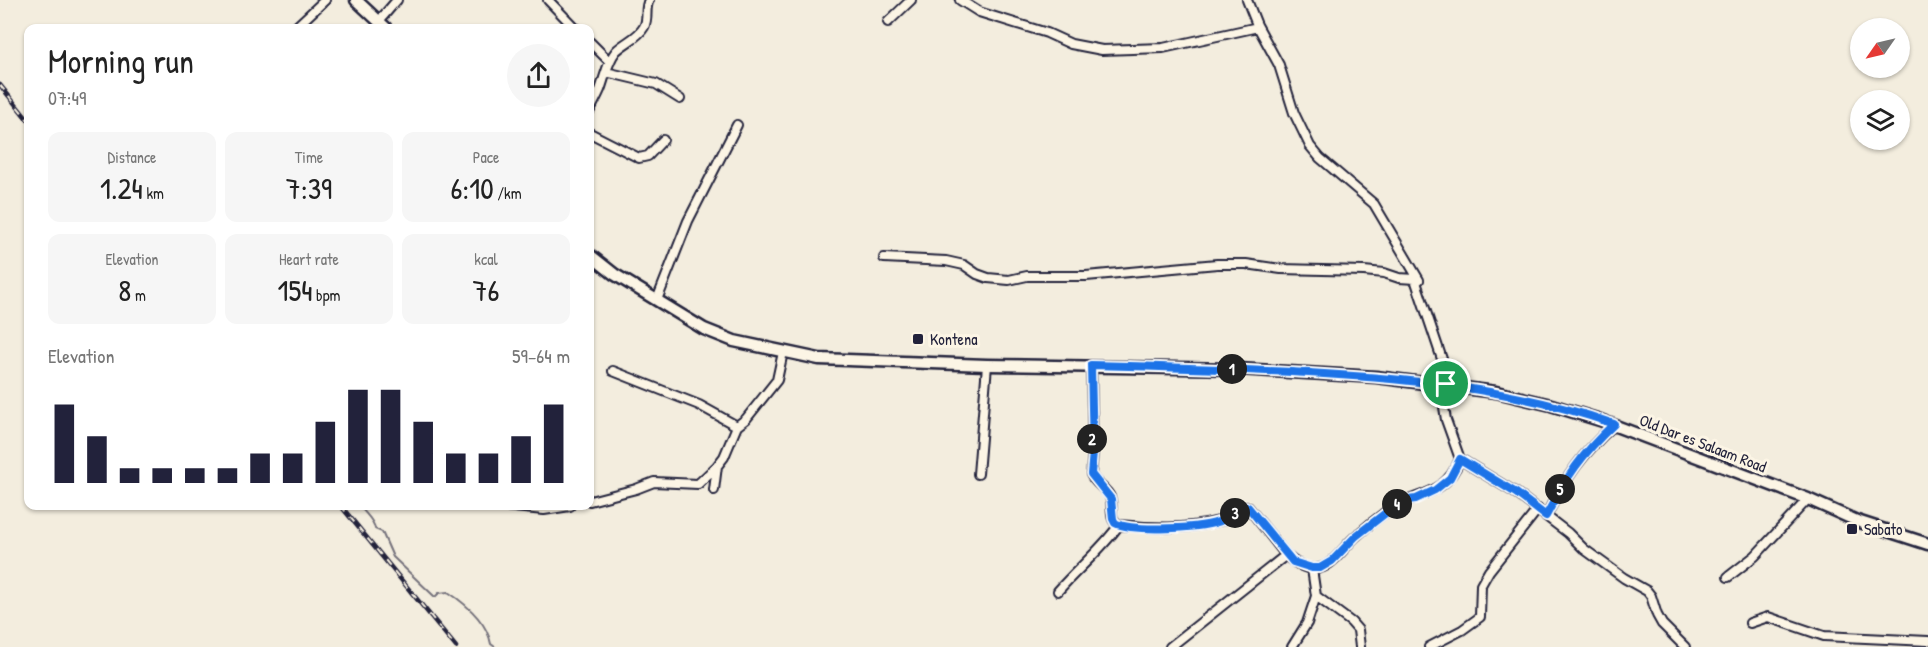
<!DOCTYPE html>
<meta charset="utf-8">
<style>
:root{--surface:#fff;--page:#f6f6f6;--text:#222;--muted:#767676;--accent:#22223b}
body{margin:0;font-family:"Patrick Hand",sans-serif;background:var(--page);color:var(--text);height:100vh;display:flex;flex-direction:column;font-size:22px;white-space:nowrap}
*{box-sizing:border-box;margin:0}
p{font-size:20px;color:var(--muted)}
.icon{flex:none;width:33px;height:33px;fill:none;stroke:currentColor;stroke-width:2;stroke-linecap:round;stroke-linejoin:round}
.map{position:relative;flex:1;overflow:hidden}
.drawer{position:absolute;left:24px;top:24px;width:570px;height:486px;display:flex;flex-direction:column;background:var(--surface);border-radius:12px;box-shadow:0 2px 4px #0004}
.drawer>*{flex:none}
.needle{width:39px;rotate:236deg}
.buttons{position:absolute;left:1850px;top:18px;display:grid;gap:12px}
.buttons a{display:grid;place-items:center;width:60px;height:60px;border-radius:50%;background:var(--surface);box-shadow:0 2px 4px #0004;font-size:30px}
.pin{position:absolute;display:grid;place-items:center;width:51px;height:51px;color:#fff;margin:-26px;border:3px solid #fff;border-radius:50%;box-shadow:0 2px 6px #0007}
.km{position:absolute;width:30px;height:30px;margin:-15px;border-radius:50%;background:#222;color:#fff;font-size:16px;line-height:30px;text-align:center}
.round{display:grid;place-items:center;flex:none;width:63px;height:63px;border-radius:32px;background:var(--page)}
.head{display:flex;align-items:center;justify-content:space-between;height:102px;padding:0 24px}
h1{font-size:33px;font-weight:600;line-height:45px}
.metrics{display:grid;grid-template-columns:repeat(3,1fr);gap:9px;height:102px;padding:6px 24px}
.metrics div{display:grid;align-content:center;border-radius:12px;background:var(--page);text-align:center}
.metrics b{font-size:30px;font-weight:600}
.metrics small{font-size:16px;font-weight:400}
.metrics p{font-size:16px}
.chart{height:168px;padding:12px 24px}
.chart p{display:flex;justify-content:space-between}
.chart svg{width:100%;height:108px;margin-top:6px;stroke:var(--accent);stroke-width:6}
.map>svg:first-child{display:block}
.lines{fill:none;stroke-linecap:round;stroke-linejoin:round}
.stream{stroke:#75727b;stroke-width:2}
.street-casing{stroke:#22223b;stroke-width:12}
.secondary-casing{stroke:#22223b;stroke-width:15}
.street{stroke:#fcf5e5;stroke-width:8}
.secondary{stroke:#fcf5e5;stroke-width:10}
.rail-casing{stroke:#22223b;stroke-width:4.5}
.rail{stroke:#fcf5e5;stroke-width:2;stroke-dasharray:7;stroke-linecap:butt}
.route-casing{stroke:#fff;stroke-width:12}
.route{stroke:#1a73e8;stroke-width:8}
.poi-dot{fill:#22223b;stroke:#fcf5e5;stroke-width:2}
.labels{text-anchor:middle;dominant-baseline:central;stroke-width:6;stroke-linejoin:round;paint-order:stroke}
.poi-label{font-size:16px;fill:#22223b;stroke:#fcf5e5;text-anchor:start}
.street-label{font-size:16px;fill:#22223b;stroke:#fcf5e5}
</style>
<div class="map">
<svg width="1928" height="647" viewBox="0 0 1928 647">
<rect width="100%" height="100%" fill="#f3edde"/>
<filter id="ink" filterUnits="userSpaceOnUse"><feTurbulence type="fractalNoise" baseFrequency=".0167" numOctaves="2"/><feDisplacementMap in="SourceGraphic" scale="12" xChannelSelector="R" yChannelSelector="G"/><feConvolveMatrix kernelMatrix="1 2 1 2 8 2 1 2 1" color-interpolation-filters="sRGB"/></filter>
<g filter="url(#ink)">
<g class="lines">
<path class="stream" d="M360,506C365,514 374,520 375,529L382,532L393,557L435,597L439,593L448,592C466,604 487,622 491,644L495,647"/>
<defs>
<path id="street" d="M548,0L575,28
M960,0L979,12L1047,33L1071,44L1102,50L1163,48L1258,27
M1247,0L1257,25L1279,65L1294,113L1310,146L1320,158L1374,204L1419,280L1415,279L1447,374L1444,407L1446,420L1460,459L1516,493L1568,533L1584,549L1624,578L1647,591L1651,596L1657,615L1662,624L1685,647
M379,21L397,0
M888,22L911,0
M295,28L325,0
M590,42L610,62
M606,72L656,84L680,99
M590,110C593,104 597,97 600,90C605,77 607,62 616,51C625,42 638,38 644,27C649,18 644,9 649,0
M590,133L639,158L648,156L663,140
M884,258L946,261L964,265L977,274L988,278L1009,280L1027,276H1086L1217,264H1246L1281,269L1364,271L1384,273L1399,278L1415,279
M657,300L688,221L737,125
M1091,365L1093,452L1091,474C1095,484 1106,488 1110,497C1114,507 1108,518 1118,525C1153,528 1184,530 1219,521C1229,519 1237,508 1248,507L1286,555
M613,371L699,405L737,426
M978,474L987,365
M714,490L717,466
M590,501L636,489L654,482L698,484L717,466L724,457L737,426L746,419L777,380L783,352
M504,506L544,510L570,506
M1546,516C1566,477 1582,454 1614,425
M1312,569L1316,596L1351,622L1358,630L1360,647
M1728,577L1755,556L1808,499
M1058,591C1078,568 1102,549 1119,525
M1750,623L1768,617L1824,636L1928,641
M1170,647L1286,555C1294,563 1309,572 1320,568C1334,564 1344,547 1355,537C1365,528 1376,519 1387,511C1416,491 1444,499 1460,459
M1292,647L1307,623L1316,596
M1429,647L1462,630L1480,617L1481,585L1489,571L1538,509"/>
<path id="secondary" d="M356,0L386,28
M590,255L614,274L704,329L734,341L819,359L987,365L1238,369L1376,377L1496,392L1551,405L1600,420L1808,499L1857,521L1928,544"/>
</defs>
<use href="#street" class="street-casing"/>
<use href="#secondary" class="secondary-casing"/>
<use href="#street" class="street"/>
<use href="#secondary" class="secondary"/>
<defs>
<path id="rail" d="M0,85L28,120
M341,506L456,647"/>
</defs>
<use href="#rail" class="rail-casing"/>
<use href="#rail" class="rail"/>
</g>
</g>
<g class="lines" filter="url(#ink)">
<defs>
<path id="route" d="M1091,365C1164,367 1237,369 1309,373C1413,379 1515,389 1614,424C1581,455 1567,476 1546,516L1516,493L1460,459L1450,478L1435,490L1416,499L1401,501L1356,536L1332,561L1320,568H1312L1293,562L1248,507C1239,508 1232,516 1223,520C1204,529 1133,532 1115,523L1113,519L1111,499L1091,474L1093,452Z"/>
</defs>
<use href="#route" class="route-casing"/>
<use href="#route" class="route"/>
</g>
<g class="poi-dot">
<rect x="912" y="333" width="12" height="12" rx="3"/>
<rect x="1846" y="523" width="12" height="12" rx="3"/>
</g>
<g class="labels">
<g class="poi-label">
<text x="930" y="339">Kontena</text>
<text x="1864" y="529">Sabato</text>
</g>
<g class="street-label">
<text transform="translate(1703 443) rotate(21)">Old Dar es Salaam Road</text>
</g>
</g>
</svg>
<div class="buttons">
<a><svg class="needle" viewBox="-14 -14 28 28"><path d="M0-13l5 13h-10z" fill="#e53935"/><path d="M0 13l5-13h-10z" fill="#767676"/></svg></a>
<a><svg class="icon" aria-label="layers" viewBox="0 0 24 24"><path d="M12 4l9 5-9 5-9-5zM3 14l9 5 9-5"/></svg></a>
</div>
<div class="pin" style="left:1446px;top:384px;background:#1e9e55"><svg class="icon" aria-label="arrive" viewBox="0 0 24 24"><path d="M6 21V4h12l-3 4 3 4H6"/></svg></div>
<b class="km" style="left:1232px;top:369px">1</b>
<b class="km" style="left:1092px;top:439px">2</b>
<b class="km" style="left:1235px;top:513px">3</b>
<b class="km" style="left:1397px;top:504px">4</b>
<b class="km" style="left:1560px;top:489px">5</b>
<section class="drawer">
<div class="head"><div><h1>Morning run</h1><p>07:49</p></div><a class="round"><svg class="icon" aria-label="share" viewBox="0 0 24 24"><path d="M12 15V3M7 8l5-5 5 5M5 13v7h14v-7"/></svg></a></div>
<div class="metrics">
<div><p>Distance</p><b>1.24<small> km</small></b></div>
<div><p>Time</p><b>7:39</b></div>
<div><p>Pace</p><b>6:10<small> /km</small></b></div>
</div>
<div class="metrics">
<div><p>Elevation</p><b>8<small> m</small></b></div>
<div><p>Heart rate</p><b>154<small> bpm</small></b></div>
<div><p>kcal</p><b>76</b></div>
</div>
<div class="chart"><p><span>Elevation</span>59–64 m</p>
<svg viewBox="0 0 160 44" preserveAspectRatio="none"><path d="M5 44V12M15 44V25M25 44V38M35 44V38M45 44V38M55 44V38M65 44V32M75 44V32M85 44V19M95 44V6M105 44V6M115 44V19M125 44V32M135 44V32M145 44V25M155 44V12"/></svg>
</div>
</section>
</div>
